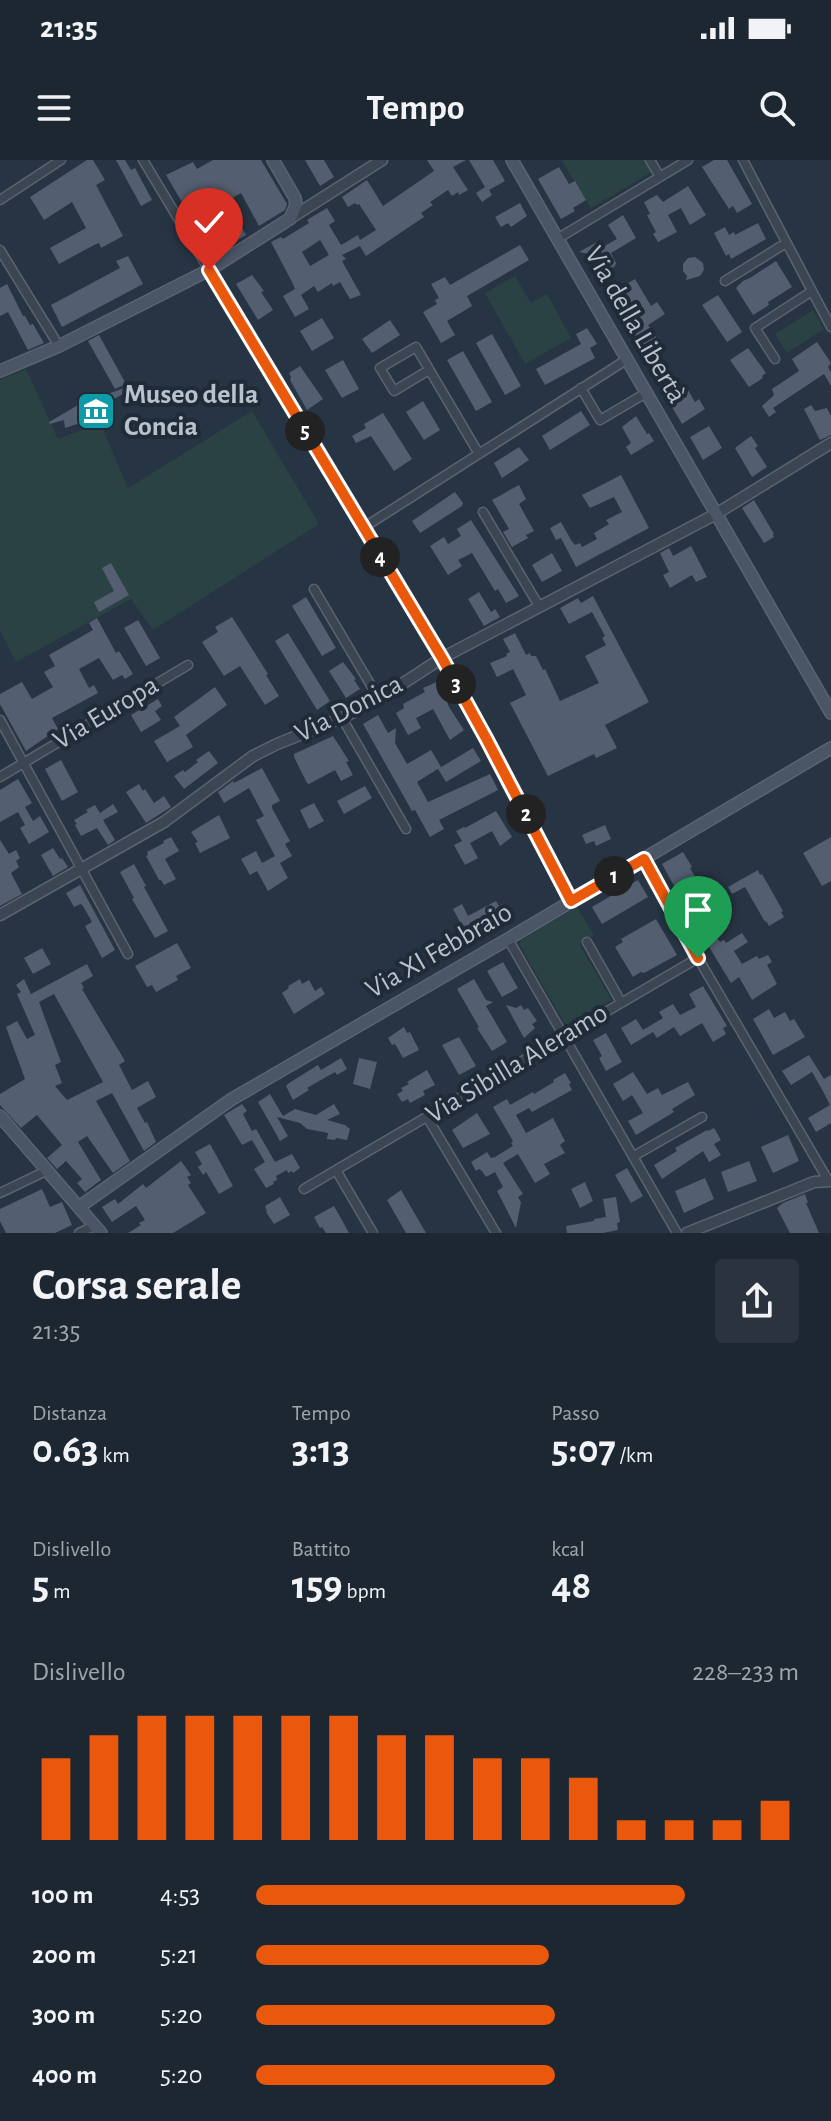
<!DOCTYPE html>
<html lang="it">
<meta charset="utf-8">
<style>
:root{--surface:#1d2732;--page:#2a333e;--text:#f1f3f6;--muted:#a0a5ac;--accent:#ea580c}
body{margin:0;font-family:"Alegreya Sans",sans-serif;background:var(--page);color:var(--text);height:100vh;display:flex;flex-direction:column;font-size:30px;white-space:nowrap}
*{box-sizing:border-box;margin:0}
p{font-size:26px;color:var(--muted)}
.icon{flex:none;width:44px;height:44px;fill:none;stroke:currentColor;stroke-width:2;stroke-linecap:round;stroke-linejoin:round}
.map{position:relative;height:1073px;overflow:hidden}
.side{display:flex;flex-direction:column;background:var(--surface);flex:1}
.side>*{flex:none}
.pin{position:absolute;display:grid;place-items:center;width:68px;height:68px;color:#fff;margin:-82px -34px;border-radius:50% 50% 50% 0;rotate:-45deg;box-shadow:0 0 8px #0007}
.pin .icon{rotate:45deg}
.km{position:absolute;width:40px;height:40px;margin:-20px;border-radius:50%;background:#222;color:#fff;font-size:22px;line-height:40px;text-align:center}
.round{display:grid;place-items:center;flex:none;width:84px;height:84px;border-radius:8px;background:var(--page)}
.headline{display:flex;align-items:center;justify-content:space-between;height:136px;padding:0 32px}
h1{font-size:44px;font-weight:700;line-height:60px}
.metrics{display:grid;grid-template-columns:repeat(3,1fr);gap:12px;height:136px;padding:8px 32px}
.metrics div{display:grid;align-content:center}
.metrics b{font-size:40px;font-weight:700}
.metrics small{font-size:22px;font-weight:400}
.metrics p{font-size:22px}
.chart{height:224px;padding:16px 32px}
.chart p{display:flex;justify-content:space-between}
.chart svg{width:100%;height:144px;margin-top:8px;stroke:var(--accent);stroke-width:6}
ul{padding:0 32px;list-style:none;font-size:26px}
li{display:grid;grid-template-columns:128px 96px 1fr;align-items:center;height:60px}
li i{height:20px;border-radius:10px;background:var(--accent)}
.status{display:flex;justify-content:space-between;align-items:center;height:56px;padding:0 40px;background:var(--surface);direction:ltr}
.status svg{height:22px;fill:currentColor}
header{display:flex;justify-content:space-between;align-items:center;height:104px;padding:0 32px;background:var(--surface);font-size:36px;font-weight:700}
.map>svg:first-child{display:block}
.green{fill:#2a4244}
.building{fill:#535f70;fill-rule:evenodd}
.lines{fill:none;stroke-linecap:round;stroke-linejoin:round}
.minor-casing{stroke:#5a6470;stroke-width:11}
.tertiary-casing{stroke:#5a6470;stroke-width:13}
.secondary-casing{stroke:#5a6470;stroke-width:14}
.minor{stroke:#3c4653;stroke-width:8}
.tertiary{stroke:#3c4653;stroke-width:10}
.secondary{stroke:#4a5565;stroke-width:11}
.route-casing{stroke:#fff;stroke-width:16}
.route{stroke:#ea580c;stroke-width:10}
.labels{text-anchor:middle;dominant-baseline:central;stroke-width:8;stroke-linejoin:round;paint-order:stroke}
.street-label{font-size:28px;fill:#b9c1cc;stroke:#202b38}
.poi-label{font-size:28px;font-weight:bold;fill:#b9c1cc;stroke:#202b38;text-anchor:start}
</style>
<div class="status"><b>21:35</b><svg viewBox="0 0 49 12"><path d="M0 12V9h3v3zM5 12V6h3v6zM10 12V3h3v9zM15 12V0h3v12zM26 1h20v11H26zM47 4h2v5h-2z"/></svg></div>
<header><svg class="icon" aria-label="menu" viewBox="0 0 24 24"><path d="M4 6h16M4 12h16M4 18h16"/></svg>Tempo<svg class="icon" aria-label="search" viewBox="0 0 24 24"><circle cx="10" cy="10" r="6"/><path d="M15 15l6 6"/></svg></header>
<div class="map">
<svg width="831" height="1073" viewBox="0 0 831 1073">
<rect width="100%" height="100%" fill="#273443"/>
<path class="green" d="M561,0H646L652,12L591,48Z
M515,116L531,143L547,134L571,178L525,204L485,133Z
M813,150L824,169L787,193L775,174Z
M26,209L58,279L100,263L128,328L252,251L319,364L153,470L131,439L16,502L0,470V220Z
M577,747L594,775L579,784L612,840L570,865L565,864L519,784L521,780Z"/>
<path class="building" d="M87,0H93L105,20L96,25L123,76L101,88L99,83L94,85L59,104L50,88L86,68L72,42L44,60L30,37Z
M116,0H125L131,10L135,8L152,40L141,46Z
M213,0H261L287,44L285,50L259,66L241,33L227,41L246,75L216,93L197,59L193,61L166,15L193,2L197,9Z
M305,0H324L334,17L320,26Z
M427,0H466L453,7L468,30L459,35L458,32L452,36L448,30L430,42L433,45L421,53L424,57L366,96L360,86L342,95L346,99L342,101L361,135L350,139L340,122L333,126L332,123L318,132L314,126L301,135L309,149L295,157L283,136L295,129L292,122L271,82L281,77L283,79L309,63L307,60L327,48L335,61L329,65L341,85L358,75L360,80L376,70L359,44L357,45L355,43L348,47L342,37L367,20L383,46L434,11ZM320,80L329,95L310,106L302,92Z
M469,0H493L505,21L489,30L492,35L482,42L476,33L485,27Z
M714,0H727L752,44L737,53L733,46L729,49L702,7Z
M559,7L569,24L575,21L586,40L573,48L575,51L561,59L538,19Z
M688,26L706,55L690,65L681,48L668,55L677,72L658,82L653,74L656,72L647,55L650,54L644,42L657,35L663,42Z
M520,43L527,56L511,67L508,63L501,67L495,57Z
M623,55L636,78L611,93L616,103L615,106L612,108L610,113L608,112L601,115L589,94L579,92L597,82L601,88L617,79L608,65Z
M758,63L766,79L731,99L729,94L726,96L714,73L725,67L729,75L734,72L735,75Z
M520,85L529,100L467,136L472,146L447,161L455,175L441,183L423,152L437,144L435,140L439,138L431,124L445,117L450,125Z
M128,96L143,124L62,167L51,145L120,108L116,101Z
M695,97L703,103L704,110L700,116L686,120L687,116L683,111V104L688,98Z
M776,101L792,127L768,142L769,145L753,155L736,128L743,121L750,118Z
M252,115L264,131L261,132L273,150L258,160L236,124Z
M635,119L651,146L657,142L665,154L648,165L662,187L660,188L662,191L649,200L614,139L623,133L620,128Z
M7,124L23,156H25L30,165L33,164L44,183L28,190L8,152L0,156V128Z
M718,135L742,172L727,182L702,145Z
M322,158L334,178L312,191L300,171Z
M390,160L400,175L372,193L362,179Z
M587,168L597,184L590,188L595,198L545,225L536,209L581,184L576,174Z
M492,174L521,226L505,235L476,183Z
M99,175L126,224L115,229L88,181Z
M817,182L831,203L828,207L831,212V226L824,214L773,248L776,252L769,257L762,246L774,235L772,229L799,211L792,199Z
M748,188L766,213L762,216L763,218L749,227L730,200Z
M463,191L492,242L476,251L447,200Z
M343,200L359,229L342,238L325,210Z
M300,206L323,239L307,250L290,220L291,217L289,213Z
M135,224L136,227L92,251L89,259L82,267L77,264L65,268L64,260L50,264L49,262L78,245Z
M688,230L695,242L699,239L705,249L682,264L669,242Z
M423,241L440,270L424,280L406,252Z
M811,245L815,251L827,248L831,256V275L820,280L804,249Z
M581,251L590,265L550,290L542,276Z
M383,253L412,299L394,311L371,276L356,283L352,276L366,268L364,264Z
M636,256L647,274L649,273L654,281L631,295L626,287L631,283L622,267Z
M709,266L722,288L703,300L690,277Z
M751,276L758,286L755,288L767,307L752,317L735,288Z
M519,287L529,300L502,318L494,303Z
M621,315L649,368L576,407L561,378L556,380L550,368L561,362L571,380L575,385L580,383L582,387L597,379L594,373L609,364L606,360L622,352L614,337L590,348L582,335Z
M519,325L526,339L519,344L534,371L526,375L528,378L512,387L503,372L509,369L492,340Z
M455,332L463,343L462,346L420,373L412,361Z
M754,340L774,374L773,375L774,377L764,383L742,348Z
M471,360L519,436L506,443L498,429L495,431L472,393L458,400L462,406L448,415L430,386L444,377L448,384L461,376L457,369Z
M691,386L707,417L696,422L692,415L670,428L663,415L669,412L660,393L669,388L673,396Z
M552,393L562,411L542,422L532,405Z
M111,403L129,435L99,452L94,442L114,431L102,408Z
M479,432L491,452L495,449L500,457L484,466L468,439Z
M593,436L649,542L605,565L617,588L596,598L594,594L548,616L510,543L526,535L513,509L497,517L490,503L507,496L506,494L510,492L503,479L515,473L526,495L530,493L531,496H536L543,510L545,509L560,541L599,523L585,496L606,485L602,478L605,476L592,452L569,464L560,448L578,438L581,443Z
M306,437L336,488L322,496L292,446Z
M232,457L268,514L266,515L279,536L265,545L240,506L224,516L202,482L218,472L215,467Z
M97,458L116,493L119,491L133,514L125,519L122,515L113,520L99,498L79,509L89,528L94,525L98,533L52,558L58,569L26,591L0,544V534L22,522L32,539L53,527L44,512L55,506L49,495L93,470L89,463Z
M138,460L160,498L146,506L124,468Z
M288,473L330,541L317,550L275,481Z
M343,502L356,519L354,520L360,529L346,538L329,511Z
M439,521L449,547L464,570L450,580L433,549L416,558L421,568L408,575L396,553L404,548L403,544L425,532L423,528Z
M215,527L227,545L186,575L193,587L167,602L154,581L180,566L174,557Z
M158,539L162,546L155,551L161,560L141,572L131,555Z
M378,555L388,573L396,568L395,583L407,604L431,590L441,607L417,622L428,642L490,614L498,630L439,660L444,669L430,677L415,650L412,651L363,564Z
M333,576L349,601L346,602L353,615L341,621L335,610L309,624L307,623L294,597V594Z
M473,588L481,601L446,622L438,609Z
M209,591L218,603L184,629L174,616L183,610L185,612L198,602L196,600Z
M61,600L78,632L62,641L45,609Z
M262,608L280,641L272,645V648L290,681L285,684L292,696L280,703L288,718L268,731L257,711L250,715L241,699L256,691L262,703L275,696L256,660L264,656L249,628L224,643L218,632L233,621L234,623Z
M18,619L32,643L25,647L33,661L40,656L49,672L29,684L20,668L25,665L18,652L0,662V630Z
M139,624L143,631L145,629L154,643L164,636L171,647L146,663L126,632Z
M365,626L372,638L344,654L337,641Z
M314,643L324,661L309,669L300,650Z
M113,644L118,652L103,660L115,680L108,685L97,668L81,676L75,665L77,664L74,660L88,652L86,650L95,645L100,653Z
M496,651L512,677L500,686L492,671L470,683L478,698L465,705L454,685L462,681L456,671L464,667L465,668Z
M219,655L230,678L200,693L195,683L198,682L191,672Z
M605,665L611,679L596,686L594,681L586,684L582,675Z
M171,677L179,691L165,699L176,719L164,725L161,720H159L146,696L148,695L147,692L164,683L163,681Z
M831,677V721L822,726L803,693Z
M0,680L9,694L16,690L20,698L16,701L19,707L11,713L22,734L0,746Z
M53,688L60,699L62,698L68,707L53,716L41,695Z
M683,692L692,707L690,708L713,748L693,760L662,704Z
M134,704L146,726L144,727L168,771L155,778L132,739L134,738L120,712Z
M758,710L760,715L762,714L783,751L781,752L784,757L769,766L766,761L765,762L745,727L732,734L728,727Z
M638,720L648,737L602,764L592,747Z
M80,725L115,790L102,798L85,766L92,762L83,746L81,744L74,747L66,733Z
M496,741L499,746L502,744L511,761L495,768L487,754L474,762L482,778L468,785L460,771L464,769L453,749L462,744L468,756Z
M656,759L677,795L644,813L641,812L633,817L615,787L623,782L621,779Z
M742,773L748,782L734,791L742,804L757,796L759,799L768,795L772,802L767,805L777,824L752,840L739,817L731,823L706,782L716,776L720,782L724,780L726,783Z
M177,783L191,808L176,816L178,820L156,832L152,825L147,827L135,806Z
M42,788L51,804L33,814L24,798Z
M503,802L518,828L502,837L487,811Z
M87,804L93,816L81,823L84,828L82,829L125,901L119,905L132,930L148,921L156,937L137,948L145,963L147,962L156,982L144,991L112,933L96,941L130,1001L113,1013L87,976L78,982L101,1020L85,1032L77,1023L82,1019L66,1001L57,1009L47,998L62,985L37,955L21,968L0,945V934L25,919L6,867L17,861L27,879L35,875L17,834L21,832L16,825L24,819L31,834ZM54,834L103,922L67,940L55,926L62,923L55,905L61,902L39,842Z
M300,819L302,824L309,820L315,831L321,827L325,834L294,854L282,833L289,828L288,826Z
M474,819L486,840L493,842L486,846L507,882L492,891L477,868L479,867L457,829Z
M703,826L727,866L723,868L726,874L713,882L702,863L680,876L674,867L657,878L653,872L631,885L621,868L636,859L643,870L663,858L659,852L673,844L680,855L696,847L689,834Z
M506,845L516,848L521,845L524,850L528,848L537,861L532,864L535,868L524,878Z
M769,849L774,858L785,852L790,861L794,859L805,877L773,895L753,859Z
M404,867L407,873L410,872L419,890L403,898L395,884L392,885L388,878Z
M606,873L622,902L606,911L599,898L602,896L593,880Z
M459,877L476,906L459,915L442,885Z
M809,895L824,919L831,915V963L816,972L808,958L830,945L824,933L812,912L791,925L782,911Z
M341,898L347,909L337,915L335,912L307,928L309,930L293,940L286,926L289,923L318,905L321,910Z
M359,898L377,902L370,929L353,924Z
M427,910L435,925L423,931L425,935L410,943L408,939L402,942L397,934L403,931L401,928L409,924L407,922Z
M633,912L647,934L658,928L662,935L688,922L695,935L672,949L674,952L636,975L628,961L643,953L632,935L623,941L613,924Z
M565,913L571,923L569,924L572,930L532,952L529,948L516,955L526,973L553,958L565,981L560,985L565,993L544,1004L550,1014L535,1023L518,994L503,1003L523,1034L518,1037L521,1042L516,1068L497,1031L503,1027L495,1012L486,1017L482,1011L479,1009L476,1011L471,1002L487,992L491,998L495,997L513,986L511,983L513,981L493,947L507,939L510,945L533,932L534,934L554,922L553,920Z
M270,934L283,956L295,949L316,955L334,944L340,954L327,960L345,965L350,969L347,980L336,978L335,980L327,979L328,973L307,969L300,963L277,957L288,976L280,981L258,942Z
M242,944L247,951L243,954L252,971L256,969L275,1002L292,994L300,1008L293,1013L292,1011L288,1013L287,1010L276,1016L277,1020L273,1022L274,1024L266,1028L254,1009L265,1002L252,980L242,985L224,955Z
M477,953L490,974L463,988L452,970Z
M714,968L721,980L714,984L721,995L709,1002L703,991L662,1019L654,1005L677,991L675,988L707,970L708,971Z
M788,975L799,1001L773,1013L761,987Z
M210,984L233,1026L219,1034L206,1012L203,1015L198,1007L202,1004L195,992Z
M181,1001L191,1015L187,1017L191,1023L188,1025L206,1053L173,1073H128L141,1065L139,1063L145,1060L136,1046L112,1062L102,1047L115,1039L118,1044L143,1024L146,1028Z
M749,1001L757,1021L728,1032L721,1012Z
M627,1008L643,1036L631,1043L615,1015Z
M705,1018L714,1039L684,1053L675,1031Z
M585,1022L593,1041L580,1048L571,1029Z
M42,1029L50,1047L62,1042L72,1065L55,1073H6L0,1061V1049Z
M401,1030L426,1073H406L387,1040Z
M805,1034L808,1043H806L819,1073H790L777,1048L783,1043Z
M280,1037L290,1055L274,1064L266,1052L267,1051L265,1046Z
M616,1037L620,1062L617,1063L618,1070L603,1073H567L566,1066L594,1061V1059L606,1057L603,1039Z
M334,1046L343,1062L349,1073H326L322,1067L320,1068L314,1057Z"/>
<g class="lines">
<defs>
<path id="minor" d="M143,0L442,498L487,580L571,741
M650,0L660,17
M743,0L831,167
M0,40L61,0
M557,79L688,0
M0,90L59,186
M725,121L786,83
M775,199L755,168L812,131
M429,210L394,231L380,208L416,187L479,294
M581,228L600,260L646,233
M483,352L539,446
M363,368L626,200
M314,429L379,539
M342,558L406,669
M0,560L128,794
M0,617L188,505
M644,699L698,798L828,1020
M508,779L677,1073
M587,782L621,842
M427,957L496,1073
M634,996L702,957
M304,1029L336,1010
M0,1033L48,1010
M79,1073L94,1066
M373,1073L336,1010L698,798"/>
<path id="tertiary" d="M286,61L382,0
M0,755L164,662L253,596L277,584L342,558L379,539L442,498L716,354L831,283
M687,1073L814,1022L831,1021"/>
<path id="secondary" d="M273,0L295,38L296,45L290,59
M512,0L831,553
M0,211L59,186L209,110L285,62
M0,956L101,1073
M79,1047L232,939L508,779L831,588"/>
</defs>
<use href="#minor" class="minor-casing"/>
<use href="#tertiary" class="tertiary-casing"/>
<use href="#secondary" class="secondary-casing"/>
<use href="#minor" class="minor"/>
<use href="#tertiary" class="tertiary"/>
<use href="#secondary" class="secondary"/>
</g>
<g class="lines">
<defs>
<path id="route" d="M209,110L442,498L487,580L571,741L644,699L698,798"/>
</defs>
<use href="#route" class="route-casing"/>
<use href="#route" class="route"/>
</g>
<defs>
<symbol id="museum-square" viewBox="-11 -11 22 22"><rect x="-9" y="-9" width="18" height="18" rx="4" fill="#0f9aa8" stroke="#202b38"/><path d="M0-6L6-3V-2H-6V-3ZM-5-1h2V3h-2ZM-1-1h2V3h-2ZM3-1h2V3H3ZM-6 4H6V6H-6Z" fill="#fff"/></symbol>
</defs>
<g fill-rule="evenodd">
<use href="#museum-square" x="74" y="229" width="44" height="44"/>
</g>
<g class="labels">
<g class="street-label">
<text transform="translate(635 165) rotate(60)">Via della Libertà</text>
<text transform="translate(349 549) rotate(-27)">Via Donica</text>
<text transform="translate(106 553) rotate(-31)">Via Europa</text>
<text transform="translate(439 791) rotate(-30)">Via XI Febbraio</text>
<text transform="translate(517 904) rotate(-31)">Via Sibilla Aleramo</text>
</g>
<g class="poi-label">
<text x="124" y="235">Museo della<tspan x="124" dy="32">Concia</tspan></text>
</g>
</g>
</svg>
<div class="pin" style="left:698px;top:798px;background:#1e9e55"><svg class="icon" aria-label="arrive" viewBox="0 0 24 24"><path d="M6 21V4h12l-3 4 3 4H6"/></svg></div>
<div class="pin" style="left:209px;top:110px;background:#d93025"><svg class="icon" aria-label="check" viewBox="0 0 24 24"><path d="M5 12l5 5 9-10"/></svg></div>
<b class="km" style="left:614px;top:716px">1</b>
<b class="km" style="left:526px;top:654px">2</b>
<b class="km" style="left:456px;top:524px">3</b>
<b class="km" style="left:380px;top:397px">4</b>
<b class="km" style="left:305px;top:271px">5</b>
</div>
<section class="side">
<div class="headline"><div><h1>Corsa serale</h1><p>21:35</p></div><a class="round"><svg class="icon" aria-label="share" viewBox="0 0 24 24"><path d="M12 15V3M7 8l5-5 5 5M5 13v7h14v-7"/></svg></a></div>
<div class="metrics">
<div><p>Distanza</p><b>0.63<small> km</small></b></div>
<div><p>Tempo</p><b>3:13</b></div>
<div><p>Passo</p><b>5:07<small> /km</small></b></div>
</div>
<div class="metrics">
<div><p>Dislivello</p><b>5<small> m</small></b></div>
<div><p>Battito</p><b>159<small> bpm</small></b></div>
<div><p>kcal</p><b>48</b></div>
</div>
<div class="chart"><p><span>Dislivello</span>228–233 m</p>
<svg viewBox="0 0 160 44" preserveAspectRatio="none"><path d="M5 44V19M15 44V12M25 44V6M35 44V6M45 44V6M55 44V6M65 44V6M75 44V12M85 44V12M95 44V19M105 44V19M115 44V25M125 44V38M135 44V38M145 44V38M155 44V32"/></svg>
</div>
<ul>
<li><b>100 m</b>4:53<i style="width:79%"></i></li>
<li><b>200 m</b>5:21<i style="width:54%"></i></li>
<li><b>300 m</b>5:20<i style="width:55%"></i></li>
<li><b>400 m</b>5:20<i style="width:55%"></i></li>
</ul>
</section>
